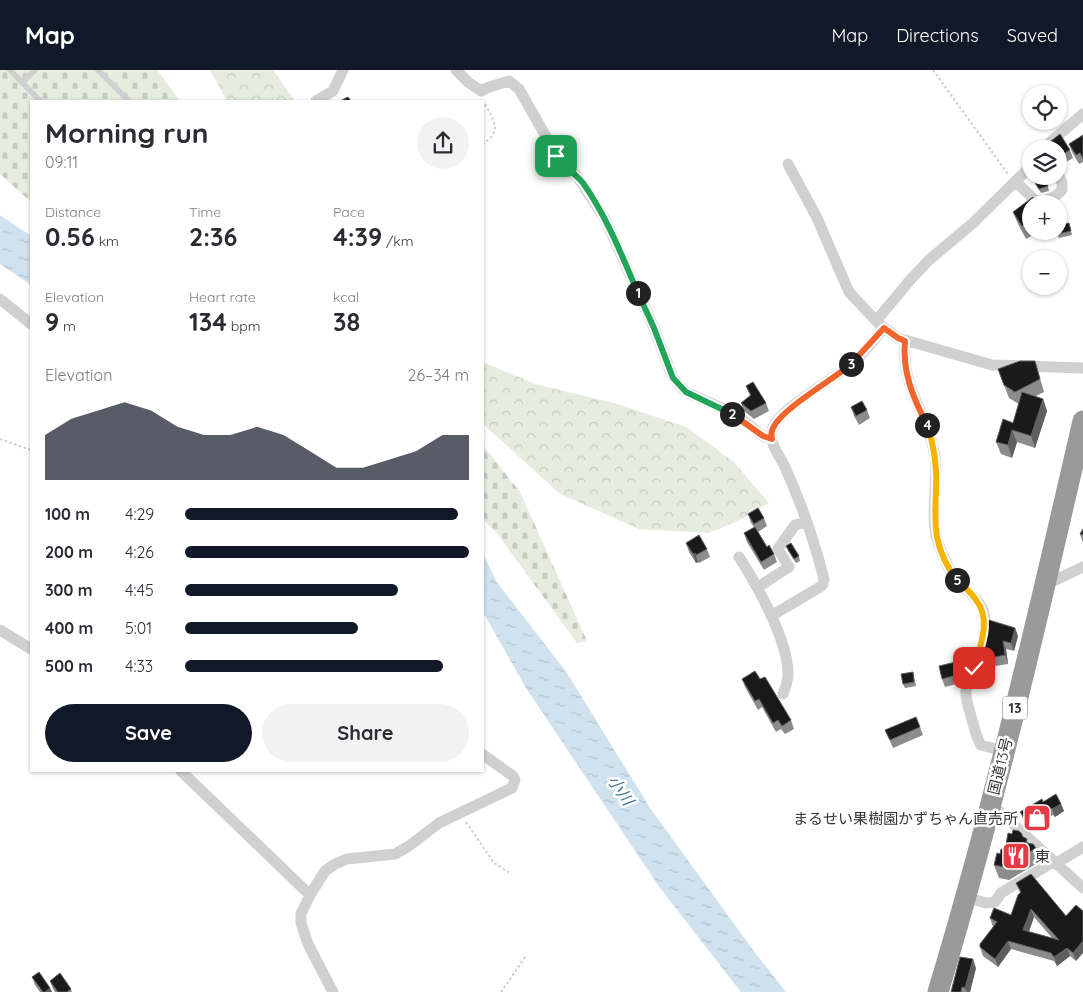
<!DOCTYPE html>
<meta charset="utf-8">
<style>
:root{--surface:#fff;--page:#f2f2f3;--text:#2b2b33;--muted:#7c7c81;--accent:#111827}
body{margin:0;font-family:Quicksand,"Noto Sans JP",sans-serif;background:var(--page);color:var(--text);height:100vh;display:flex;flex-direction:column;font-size:19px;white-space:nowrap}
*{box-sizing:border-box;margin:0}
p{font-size:16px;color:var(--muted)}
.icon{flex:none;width:28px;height:28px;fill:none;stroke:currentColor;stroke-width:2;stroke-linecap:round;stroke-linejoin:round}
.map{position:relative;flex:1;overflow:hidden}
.panel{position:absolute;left:30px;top:30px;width:454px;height:672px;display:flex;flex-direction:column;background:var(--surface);border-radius:0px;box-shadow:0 1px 4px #0004}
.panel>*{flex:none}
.buttons{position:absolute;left:1022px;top:15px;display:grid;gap:10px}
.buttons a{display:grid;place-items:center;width:45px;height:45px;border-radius:50%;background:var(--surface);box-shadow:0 1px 4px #0004;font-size:25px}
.pin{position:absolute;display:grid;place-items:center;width:42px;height:42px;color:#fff;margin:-21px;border-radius:10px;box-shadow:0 2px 8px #0006}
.km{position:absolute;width:25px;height:25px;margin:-12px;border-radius:50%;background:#222;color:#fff;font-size:14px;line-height:25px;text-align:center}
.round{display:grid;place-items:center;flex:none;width:52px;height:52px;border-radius:26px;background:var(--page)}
.summary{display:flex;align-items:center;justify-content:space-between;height:85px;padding:0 15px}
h1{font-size:28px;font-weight:700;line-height:38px}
.metrics{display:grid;grid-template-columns:repeat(3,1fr);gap:8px;height:85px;padding:5px 15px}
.metrics div{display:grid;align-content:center}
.metrics b{font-size:25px;font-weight:700}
.metrics small{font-size:14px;font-weight:400}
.metrics p{font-size:14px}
.chart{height:140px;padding:10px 15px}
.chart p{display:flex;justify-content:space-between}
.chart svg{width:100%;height:90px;margin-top:5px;fill:var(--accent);opacity:.7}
.primary-button{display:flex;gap:10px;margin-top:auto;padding:10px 15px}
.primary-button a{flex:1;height:58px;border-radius:30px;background:var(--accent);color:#fff;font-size:20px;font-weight:700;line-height:58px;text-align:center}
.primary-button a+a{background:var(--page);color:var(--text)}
ul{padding:0 15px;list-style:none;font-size:16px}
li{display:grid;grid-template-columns:80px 60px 1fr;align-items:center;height:38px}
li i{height:12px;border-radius:6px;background:var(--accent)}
header{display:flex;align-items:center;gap:30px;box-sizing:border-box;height:70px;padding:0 25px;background:var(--accent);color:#fff}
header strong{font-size:24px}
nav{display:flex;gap:28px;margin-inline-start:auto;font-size:18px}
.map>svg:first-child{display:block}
.forest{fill:url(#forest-crowns)}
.cemetery{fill:url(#cemetery-stones)}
.water{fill:url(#water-ripples)}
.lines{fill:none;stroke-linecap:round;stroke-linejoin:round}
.path{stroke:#cdcdcd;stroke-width:2;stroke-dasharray:2.5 2.5;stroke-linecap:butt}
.lane{stroke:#d0d0d0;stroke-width:5.5}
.street{stroke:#d0d0d0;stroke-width:11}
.highway{stroke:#9a9a9a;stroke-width:21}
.wall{fill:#8c8c8c;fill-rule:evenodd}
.shaded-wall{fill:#5f5f5f}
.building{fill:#1a1a1a;stroke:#5f5f5f;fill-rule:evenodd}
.split-1-casing{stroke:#fff;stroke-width:10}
.split-2-casing{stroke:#fff;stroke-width:10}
.split-3-casing{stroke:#fff;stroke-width:10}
.split-4-casing{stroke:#fff;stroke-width:10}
.split-5-casing{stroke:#fff;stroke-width:10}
.split-6-casing{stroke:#fff;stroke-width:10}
.split-1{stroke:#22a559;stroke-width:6}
.split-2{stroke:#22a559;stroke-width:6}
.split-3{stroke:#f0652b;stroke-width:6}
.split-4{stroke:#f0652b;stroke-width:6}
.split-5{stroke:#f5b400;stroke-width:6}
.split-6{stroke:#f5b400;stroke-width:6}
.labels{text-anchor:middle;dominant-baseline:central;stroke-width:5;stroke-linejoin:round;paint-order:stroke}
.shield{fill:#fff;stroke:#707070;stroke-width:1}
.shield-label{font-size:14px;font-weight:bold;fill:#333}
.street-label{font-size:15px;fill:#333;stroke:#fff}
.poi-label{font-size:15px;fill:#333;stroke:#fff;text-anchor:end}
.water-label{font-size:16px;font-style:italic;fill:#3f7597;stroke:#fff}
</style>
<header>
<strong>Map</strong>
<nav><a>Map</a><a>Directions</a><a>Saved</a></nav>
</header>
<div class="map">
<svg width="1083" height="922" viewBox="0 0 1083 922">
<defs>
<pattern id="forest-crowns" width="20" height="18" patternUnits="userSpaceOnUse" patternTransform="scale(1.25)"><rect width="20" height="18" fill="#e6ecdf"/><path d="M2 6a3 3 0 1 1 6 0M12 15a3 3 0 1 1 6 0" fill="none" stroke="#c6cbc0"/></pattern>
<pattern id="cemetery-stones" width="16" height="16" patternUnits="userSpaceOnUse" patternTransform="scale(1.25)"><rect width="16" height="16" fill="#e6ecdf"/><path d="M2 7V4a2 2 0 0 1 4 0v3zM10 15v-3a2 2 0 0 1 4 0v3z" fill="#c6cbc0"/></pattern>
<pattern id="water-ripples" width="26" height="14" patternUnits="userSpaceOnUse" patternTransform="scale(1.25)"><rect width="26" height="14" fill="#cfe2ee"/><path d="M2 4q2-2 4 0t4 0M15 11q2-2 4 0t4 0" fill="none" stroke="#b2c2cd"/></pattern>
</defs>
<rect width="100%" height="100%" fill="#fff"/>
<path class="forest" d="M210,0H273L295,31H227Z
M483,292L535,314L614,333L686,357L733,391L769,433L742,449L709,463L639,459L560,424L483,354Z"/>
<path class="cemetery" d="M0,0H157L180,31H31V132L0,104Z
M483,375L520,422L587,571L577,573L496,462L483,450Z"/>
<path class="water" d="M0,145L31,166V215L0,194Z
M482,481L496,511L567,603L650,738L753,880L786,922H741L660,818L526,618L483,542Z"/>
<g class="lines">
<path class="path" d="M933,0L1008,104
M482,74C504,61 493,50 484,32
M0,369L31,380
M466,752L494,793L511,804
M501,922L526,886"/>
<path class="lane" d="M10,0L40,31
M98,0L129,31
M22,13L35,0"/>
<path class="street" d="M456,0L468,12L481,21L489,17L509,11L519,19L557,86L562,94L577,106L605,149L654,258L673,308L686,322L717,336L740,348L763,366L772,369
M316,31L333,21L343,0
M1046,79L1048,74L1083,44
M788,94L817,148L849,222L879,254L898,268L992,295L1083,298
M1016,112L1036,131C1047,131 1055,128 1062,120V113L1059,106
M0,229L31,254
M876,251L911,209L929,190L973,153L1031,96
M905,271C900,317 929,345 935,387C939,417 928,450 940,478C944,489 950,502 958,511C967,521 980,530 984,543C988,558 978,588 972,603C970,608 967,615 966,621C965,630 970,641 972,650C975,659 976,668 981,675L1004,681
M739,487C757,515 789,572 788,605C788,612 785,618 783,624
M1045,515L1083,497
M758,517L789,497L778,479L795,455L807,452
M771,546L820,517L823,514L824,509C814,470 801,432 784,395C779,385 768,371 772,360C779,338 832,311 850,295C863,284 873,271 884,258
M0,560L31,579
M181,701L310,825
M990,733L1083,818
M1055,794L1083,777
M965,827L986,833L995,832L1001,823L1053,792
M333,922L308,874L301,853V844L310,825L325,801L335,794L347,789L395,784L409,776L439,753L512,718L515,710L513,706L482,684"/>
<path class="highway" d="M938,922C995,734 1039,542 1083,351"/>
</g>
<path class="wall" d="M1083,65V92L1079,94L1072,82L1069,74Z
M1050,74L1070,80L1073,88L1059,96V79H1052Z
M1034,111L1048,116L1049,121L1041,123L1036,115Z
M1033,127L1036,133L1039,131L1041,134H1031V161H1055V162L1042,170L1040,166L1037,168L1035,164L1026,169L1018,154L1013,142Z
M1070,157L1072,165L1059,168L1056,161Z
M1035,291L1044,322L1036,326L1043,329L1047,341L1035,378L1017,372L1012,388L1001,384L996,372L1013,353L1019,334L1009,328L998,299Z
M746,316L766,333L769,341L754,349L744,341L741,333L750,326Z
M851,337L867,340L870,348L859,355L854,346Z
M748,444L764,448L767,456L758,462L767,477L774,484L777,492L764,500L747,472L744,463L754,457L751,453Z
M1083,459V473L1080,464Z
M686,473L707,479L710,487L699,493L698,492L696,493L689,482Z
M786,476L799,486L800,491L796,493L788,481Z
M1015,558L1018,566L1014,581L1006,579L1008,594L982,598L979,590Z
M956,592L961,610L960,613L945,617L942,609Z
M913,602L916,616L905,618L903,614Z
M742,609H760L791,650L794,659L785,664L781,659L776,662L762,637L758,640L745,617Z
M920,657L923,665L893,678L885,660Z
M1061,734L1064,741L1055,747L1053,745L1029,759L1023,749L1020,742Z
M1012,764H1022L1023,767L1029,773L1036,778L1041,791L1009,810L999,808L994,795L1000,784L1005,780Z
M1016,813L1066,846L1076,891L1070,886L1057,896L1054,891L1011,879L998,897L983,886L980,877L993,857L990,848L1011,845L1020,823ZM1034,847L1053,869L1029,862Z
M976,898L970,922H951Z
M32,907L50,918L52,922H40L35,915Z
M50,911L71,919L72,922H55L53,919Z"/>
<path class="shaded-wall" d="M1043,329L1047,341L1035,378L1031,366Z
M1012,360L1017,372L1012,388L1008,375Z
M695,483L698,492L696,493L693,484Z
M1015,558L1018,566L1014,581L1011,573Z
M1003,571L1006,579L1008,594L1005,585Z
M956,592L961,610L960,613L957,605Z
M1061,734L1064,741L1055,747L1052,739Z
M1031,839L1034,847L1026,869L1023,860Z
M1008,871L1011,879L998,897L995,889Z
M1083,871V883L1076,891L1073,883Z
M1067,878L1070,886L1057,896L1054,887Z
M973,889L976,898L970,922H967L965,918Z
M50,918L52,922H45Z"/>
<path class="building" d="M348,27L351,31H340Z
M1060,64L1070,80L1059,86V79H1053L1050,74L1051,71Z
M1083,65V89L1080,83L1076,85L1069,74Z
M1042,107L1048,116L1039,119L1034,111Z
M1033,127L1036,133L1039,131L1041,134H1031V152L1030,151L1022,156L1013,142Z
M1069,153L1071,161L1057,164L1056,161H1059V155Z
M1020,291H1035L1040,309L1015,322L1004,315L998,299Z
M753,312L766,333L751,341L741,333L751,325L746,316Z
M1022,322L1043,329L1031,366L1012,360L1008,375L996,372L1003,349L1013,353Z
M862,331L867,340L856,346L851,337Z
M758,438L764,448L754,454L748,444Z
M755,457L767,477L769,475L774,484L761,492L744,463Z
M1083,459V465L1080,464Z
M699,465L707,479L696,485L695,483L693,484L686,473Z
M791,473L799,486L794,489L786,476Z
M989,550L1015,558L1011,573L1003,571L1005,585L979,590Z
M956,592L958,601L957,605L942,609L939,596Z
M755,601L760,609L765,607L791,650L782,656L778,650L773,653L759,629L755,631L742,609Z
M913,602L914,612L903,614L901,604Z
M916,647L920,657L890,670L885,660Z
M1056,724L1061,734L1052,739L1051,738L1027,751L1020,742L1042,729L1043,732Z
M1013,760L1019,761L1022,764V766L1027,769L1026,773L1033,774L1036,778L1004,797L994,795L997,783L1000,784L1001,779L1005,780L1008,763L1012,764Z
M1031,804L1066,846L1076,835L1083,841V871L1073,883L1067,878L1054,887L1051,883L1008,871L995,889L980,877V874L997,852L990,848L994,838L1011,845L1018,825L1021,822L1016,813ZM1031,839L1059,870L1023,860Z
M960,887L973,889L965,918L962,917L961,922H951Z
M39,902L50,918L45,922H43L32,907Z
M60,903L71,919L67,922H58L50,911Z"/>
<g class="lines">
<defs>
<path id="split-1" d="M556,86C564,97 575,103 583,113C607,147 622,186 638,223"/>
<path id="split-2" d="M638,223L654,258L673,308L686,322L732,344"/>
<path id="split-3" d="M732,344L763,366L772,369C771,365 771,362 773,358C781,339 833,310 851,294"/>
<path id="split-4" d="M851,294L884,258L898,268L905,271C902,301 913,328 927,355"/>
<path id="split-5" d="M927,355C930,361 931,369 933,377C944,428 920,462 957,510"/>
<path id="split-6" d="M957,510C963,516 971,522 976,530C992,550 980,576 974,598"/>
</defs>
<use href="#split-1" class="split-1-casing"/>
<use href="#split-2" class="split-2-casing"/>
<use href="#split-3" class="split-3-casing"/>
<use href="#split-4" class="split-4-casing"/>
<use href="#split-5" class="split-5-casing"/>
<use href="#split-6" class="split-6-casing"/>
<use href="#split-1" class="split-1"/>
<use href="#split-2" class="split-2"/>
<use href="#split-3" class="split-3"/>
<use href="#split-4" class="split-4"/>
<use href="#split-5" class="split-5"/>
<use href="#split-6" class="split-6"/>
</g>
<defs>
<symbol id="shop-square" viewBox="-11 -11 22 22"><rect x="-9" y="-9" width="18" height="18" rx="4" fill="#e63946" stroke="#fff"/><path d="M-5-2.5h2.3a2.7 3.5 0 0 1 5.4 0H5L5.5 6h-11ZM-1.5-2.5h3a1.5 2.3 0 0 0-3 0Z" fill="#fff"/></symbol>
<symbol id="restaurant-square" viewBox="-11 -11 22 22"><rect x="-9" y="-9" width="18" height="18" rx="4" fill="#e63946" stroke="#fff"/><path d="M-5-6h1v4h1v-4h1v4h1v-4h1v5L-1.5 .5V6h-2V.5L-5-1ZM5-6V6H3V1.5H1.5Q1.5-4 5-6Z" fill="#fff"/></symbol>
</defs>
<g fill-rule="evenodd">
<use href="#shop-square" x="1021" y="732" width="32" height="32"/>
<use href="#restaurant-square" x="1000" y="770" width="32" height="32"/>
</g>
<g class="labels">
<rect class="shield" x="1002.5" y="626.5" width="25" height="23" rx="4"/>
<g class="shield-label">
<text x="1015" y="638">13</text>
</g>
<g class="street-label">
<text transform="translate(1000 696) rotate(-76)">国道13号</text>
</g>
<g class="poi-label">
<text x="1018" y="748">まるせい果樹園かずちゃん直売所</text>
<text x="1035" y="786" text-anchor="start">東</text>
</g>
<g class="water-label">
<text transform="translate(621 720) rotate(55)">小川</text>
</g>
</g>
</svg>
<div class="buttons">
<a><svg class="icon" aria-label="locate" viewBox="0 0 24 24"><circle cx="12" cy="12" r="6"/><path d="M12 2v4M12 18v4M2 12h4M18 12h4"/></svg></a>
<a><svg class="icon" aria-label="layers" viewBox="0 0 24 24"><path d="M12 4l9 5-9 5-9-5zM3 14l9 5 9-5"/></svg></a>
<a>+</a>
<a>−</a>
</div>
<div class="pin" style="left:556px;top:86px;background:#1e9e55"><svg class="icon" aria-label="arrive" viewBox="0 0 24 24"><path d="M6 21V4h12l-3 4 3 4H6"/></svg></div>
<div class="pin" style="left:974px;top:598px;background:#d93025"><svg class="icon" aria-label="check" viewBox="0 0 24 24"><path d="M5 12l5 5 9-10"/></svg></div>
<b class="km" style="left:638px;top:223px">1</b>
<b class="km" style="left:732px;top:344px">2</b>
<b class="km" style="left:851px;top:294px">3</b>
<b class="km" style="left:927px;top:355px">4</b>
<b class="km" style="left:957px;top:510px">5</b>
<section class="panel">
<div class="summary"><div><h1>Morning run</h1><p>09:11</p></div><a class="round"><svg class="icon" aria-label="share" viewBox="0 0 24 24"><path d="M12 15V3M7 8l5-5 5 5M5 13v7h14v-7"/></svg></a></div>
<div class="metrics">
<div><p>Distance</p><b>0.56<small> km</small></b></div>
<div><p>Time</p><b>2:36</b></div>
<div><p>Pace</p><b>4:39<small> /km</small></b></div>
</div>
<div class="metrics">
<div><p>Elevation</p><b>9<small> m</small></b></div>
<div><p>Heart rate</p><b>134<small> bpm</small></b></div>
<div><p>kcal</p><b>38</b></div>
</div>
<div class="chart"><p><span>Elevation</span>26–34 m</p>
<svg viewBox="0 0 160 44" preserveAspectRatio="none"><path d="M0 44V22L10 14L20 10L30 6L40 10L50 18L60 22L70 22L80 18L90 22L100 30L110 38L120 38L130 34L140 30L150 22L160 22V44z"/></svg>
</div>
<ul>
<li><b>100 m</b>4:29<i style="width:96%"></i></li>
<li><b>200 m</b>4:26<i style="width:100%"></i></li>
<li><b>300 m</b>4:45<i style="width:75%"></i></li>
<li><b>400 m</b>5:01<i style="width:61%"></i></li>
<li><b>500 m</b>4:33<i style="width:91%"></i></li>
</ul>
<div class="primary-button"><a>Save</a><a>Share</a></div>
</section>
</div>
